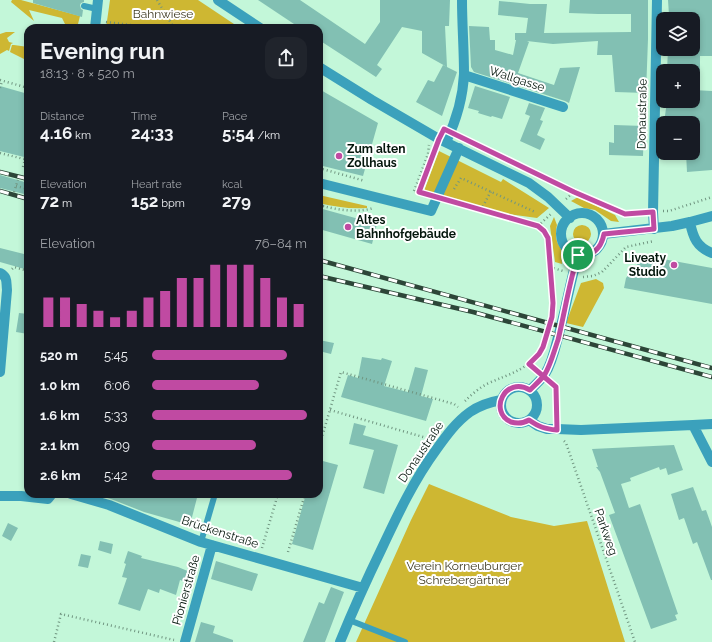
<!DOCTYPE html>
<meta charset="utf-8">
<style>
:root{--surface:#171b24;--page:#20242c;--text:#f1f3f6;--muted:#9ea1a6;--accent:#c04aa2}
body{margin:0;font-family:Raleway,sans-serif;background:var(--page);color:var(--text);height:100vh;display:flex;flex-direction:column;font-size:15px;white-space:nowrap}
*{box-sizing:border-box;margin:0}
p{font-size:13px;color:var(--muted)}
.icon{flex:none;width:22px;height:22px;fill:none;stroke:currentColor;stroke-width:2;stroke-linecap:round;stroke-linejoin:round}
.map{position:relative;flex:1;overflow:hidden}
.details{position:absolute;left:24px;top:24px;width:299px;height:474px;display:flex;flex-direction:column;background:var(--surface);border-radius:12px;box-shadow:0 2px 6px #0003}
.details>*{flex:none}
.tools{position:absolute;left:656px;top:12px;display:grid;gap:8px}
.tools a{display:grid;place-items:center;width:44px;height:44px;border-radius:8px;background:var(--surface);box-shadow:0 2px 6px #0003;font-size:20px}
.pin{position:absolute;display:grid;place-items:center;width:34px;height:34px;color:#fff;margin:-17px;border:2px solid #fff;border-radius:50%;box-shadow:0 1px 4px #0007}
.round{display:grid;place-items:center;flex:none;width:42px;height:42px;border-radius:12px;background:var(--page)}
.head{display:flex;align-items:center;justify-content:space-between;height:68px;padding:0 16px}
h1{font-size:22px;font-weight:700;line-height:30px}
.stats{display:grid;grid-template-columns:repeat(3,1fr);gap:6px;height:68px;padding:4px 16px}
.stats div{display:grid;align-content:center}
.stats b{font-size:17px;font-weight:700}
.stats small{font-size:11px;font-weight:400}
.stats p{font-size:11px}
.chart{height:112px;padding:8px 16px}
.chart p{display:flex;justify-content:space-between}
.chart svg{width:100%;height:72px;margin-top:4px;stroke:var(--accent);stroke-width:6}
ul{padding:0 16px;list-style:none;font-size:13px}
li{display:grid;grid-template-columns:64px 48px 1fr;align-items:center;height:30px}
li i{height:10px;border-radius:5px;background:var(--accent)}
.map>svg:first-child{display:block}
.green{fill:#ceb732}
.building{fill:#82c0b3}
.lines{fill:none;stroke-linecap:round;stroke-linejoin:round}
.path{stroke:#709580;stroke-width:2.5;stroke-dasharray:1 3;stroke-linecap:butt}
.service{stroke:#3ba1bc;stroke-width:6}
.minor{stroke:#3ba1bc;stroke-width:10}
.rail-casing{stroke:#2d4638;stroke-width:4.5}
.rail{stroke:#fff;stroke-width:3;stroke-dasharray:9;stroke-linecap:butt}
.route-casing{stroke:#fff;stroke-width:8}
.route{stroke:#c04aa2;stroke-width:5}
.poi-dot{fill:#c04aa2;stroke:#fff;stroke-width:1.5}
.labels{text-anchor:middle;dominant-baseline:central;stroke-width:4;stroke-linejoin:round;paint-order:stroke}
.park-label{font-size:12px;fill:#3e3a22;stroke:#fff}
.street-label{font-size:12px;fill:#04160c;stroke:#fff}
.poi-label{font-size:12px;font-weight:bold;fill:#04160c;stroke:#fff;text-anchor:start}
</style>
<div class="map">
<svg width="712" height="642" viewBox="0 0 712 642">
<rect width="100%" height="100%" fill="#c3f7d9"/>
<path class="green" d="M12,0H21L80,16L77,28H67L62,18L29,10L34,21L11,2Z
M110,0H198L240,28H106Z
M6,32H15L7,38L9,42L13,43L11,44L9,51L7,50L0,54V34Z
M12,45H14L28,47V61L10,52Z
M439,151L501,182L503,179L549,208L537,218L500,213L424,191Z
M319,195L367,206V208C350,209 335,207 319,203Z
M578,197L615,215L619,222L611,221L595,210L584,208L571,201Z
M554,217L557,225L556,230V238L558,244L561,249L562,264L555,262L550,226Z
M573 234a9 9 0 1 1 18 0a9 9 0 1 1-18 0Z
M596,279L603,283L604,288L583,327L566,323L581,283Z
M429,484L511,517L554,526L587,521L625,642H356L411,520Z"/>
<path class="building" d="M33,0H84V2L81,3L80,5L81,9L83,10L82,17L33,3Z
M258,0H300L365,44L380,22V0H450L449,26H445L447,67L422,53V31L402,27L377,65L382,69L376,77L319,40V28H300Z
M570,0H648V39L646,93L615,92L612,55H597L598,41L553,44L527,41L529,42L518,73L554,85L560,68L580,67L569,103L565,101L474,72L471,67L469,26L489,27L490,40H495V50L513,55L516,40H515V33H526L528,18L498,15L499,1L530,4H547L544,33L631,32V14H598L599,11L598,14L569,13Z
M668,0H712V56H700V71H667L668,49H693V12L669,15Z
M443,65L457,72L442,116L416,102L428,80L434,82Z
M0,86L28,94V158L0,151Z
M475,86L510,97L502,119L492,116L491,117L478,113L479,111L468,108Z
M319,89L378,123L363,176L319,165Z
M693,90L712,91V170L687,172L686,153H693V123H664L667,101H693Z
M529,103L545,108L540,120L543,121L537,135L545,139L540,150L520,141L530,116L525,114Z
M614,125L644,126L643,156L609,155V142L614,143Z
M0,175L28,183V195L0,188Z
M319,208L377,224L372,244L319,229Z
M0,248L28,255V270L0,262Z
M641,255L712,268V304L624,288L626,278L640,261Z
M19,313L28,314V334L16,332Z
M319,340L334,343L331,354L319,351Z
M362,357L381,360L382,358L392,361L384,386L408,392L415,367L428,370L421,396L433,399L426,421L341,397L348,375L358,378Z
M354,423L366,426L363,435L398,445L384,494L363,488L374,450L349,444Z
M674,445L683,470L668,475L666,468L660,470L659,467L630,478L631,481L621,484L629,508L640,504L678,614L675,615L677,620L651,629L609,515L615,513L600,472L596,467H598L592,449Z
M319,460L338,465L313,550L292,544L306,494H319Z
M693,487L702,511L706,510L712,527V580H711L697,542L693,544L684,518L679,520L671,494Z
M94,494H198L190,525L144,512L111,499Z
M8,523L18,528L11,541L2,536Z
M100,541L113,544L111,554L98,550Z
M128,551L142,556L141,558L178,567L190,572L186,582L180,580L176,595L160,589L159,593L148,589L140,611L118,604L127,578L122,577L126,564L124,563Z
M81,554L91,556L88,568L78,566Z
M216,561L258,574L252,591L211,579Z
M331,587L344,592L325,642H303L319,602L324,604Z
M201,622L215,626L213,633L233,640V642H195Z"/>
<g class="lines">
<path class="path" d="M157,0L174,28
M106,22L155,28
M0,80L28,88
M0,88L2,81
M0,153L28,160
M23,167L28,148
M319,168L365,181
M539,175L574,192L618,211L625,214L642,213
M16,186L28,189
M454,189L461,178L535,212
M414,191L428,154L429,145
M415,191L428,194
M14,192L18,180
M419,192L435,148
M566,199L574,192
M448,200L538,226L544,231L548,238L553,303L552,309
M319,205L323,206L319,218
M323,206C338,210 358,213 373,208
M481,210L491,191
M663,211H669L712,197
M538,226L551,214
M550,267L563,271
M12,269L14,267L28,271
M583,277L593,276L602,272L626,247L654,241
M551,383L556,387L557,420
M465,401C471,395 479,388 487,384C510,373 528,371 543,347
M330,410L430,439
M564,441L566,443L635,642
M319,447L341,372L454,404L458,407
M262,548L278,494
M288,552L305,494
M54,642L61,614L174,640"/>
<path class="service" d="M84,6L97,9
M201,542L215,494
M349,620L405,642"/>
<path class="minor" d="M218,0L260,28
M95,28L98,0
M319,67L372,100L439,139L529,183L548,197L570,218
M464,75L563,107
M446,142C456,121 463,97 464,74C464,49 462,24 462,0
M319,183L431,211L459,148
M561 234a21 21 0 1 1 42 0a21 21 0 1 1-42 0Z
M690,222C693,238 697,247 712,253
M654,229L653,212L657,0
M603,234L672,226L690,222L712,216
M0,273C8,277 6,282 7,290L0,372
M501 405a18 18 0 1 1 36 0a18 18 0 1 1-36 0Z
M530,390C535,385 541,380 545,374C552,363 555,349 558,337C566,309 570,282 578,255
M529,420L538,426L547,429H557L581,430L693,425L712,424
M693,425L712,462
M71,494L109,505L201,542L363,588
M0,496H21L48,499L52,494
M185,642L212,545
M340,642C353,610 367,579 382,548C398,514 414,480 436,450C446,436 456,422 470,412C480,405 490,402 501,400"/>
<defs>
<path id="rail" d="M0,172L28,179
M0,191L28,199
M319,260L712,368
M319,276L473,312L712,377"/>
</defs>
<use href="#rail" class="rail-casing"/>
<use href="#rail" class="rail"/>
</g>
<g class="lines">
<defs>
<path id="route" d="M578,255C569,283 565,311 558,340C554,351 551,364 545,374C541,380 535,385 530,390C505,375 488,412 511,422C518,424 524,423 529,420C539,427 545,429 557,430L556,387L529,364L539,354L543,347L552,317L553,303L548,238L544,231L538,226L419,192L439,139L444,129L574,192L618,211L625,214L653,212L654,229L604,234C601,249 593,256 578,255"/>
</defs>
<use href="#route" class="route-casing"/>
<use href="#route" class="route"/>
</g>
<g class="poi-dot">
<circle cx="339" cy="156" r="4"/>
<circle cx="348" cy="227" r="4"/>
<circle cx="674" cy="265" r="4"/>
</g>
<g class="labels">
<g class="park-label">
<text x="163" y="14">Bahnwiese</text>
<text x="464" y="566">Verein Korneuburger<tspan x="464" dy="14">Schrebergärtner</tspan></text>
</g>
<g class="street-label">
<text transform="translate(517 79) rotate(18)">Wallgasse</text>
<text transform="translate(642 114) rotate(-89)">Donaustraße</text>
<text transform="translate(421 452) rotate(-56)">Donaustraße</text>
<text transform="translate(220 532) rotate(18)">Brückenstraße</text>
<text transform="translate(606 532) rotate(71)">Parkweg</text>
<text transform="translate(186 590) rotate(-74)">Pionierstraße</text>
</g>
<g class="poi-label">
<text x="347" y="149">Zum alten<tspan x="347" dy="14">Zollhaus</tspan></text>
<text x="356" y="220">Altes<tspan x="356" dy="14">Bahnhofgebäude</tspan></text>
<text x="666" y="258" text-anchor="end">Liveaty<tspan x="666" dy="14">Studio</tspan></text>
</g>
</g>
</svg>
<div class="tools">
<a><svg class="icon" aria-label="layers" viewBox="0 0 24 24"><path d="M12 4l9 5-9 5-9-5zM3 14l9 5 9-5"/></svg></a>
<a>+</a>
<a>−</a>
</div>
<div class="pin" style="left:578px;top:255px;background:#1e9e55"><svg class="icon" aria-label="arrive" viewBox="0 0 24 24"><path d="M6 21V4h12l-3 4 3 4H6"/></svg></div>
<section class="details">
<div class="head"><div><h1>Evening run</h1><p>18:13 · 8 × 520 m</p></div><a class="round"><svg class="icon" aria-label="share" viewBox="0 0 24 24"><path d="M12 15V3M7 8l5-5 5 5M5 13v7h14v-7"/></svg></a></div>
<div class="stats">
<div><p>Distance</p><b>4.16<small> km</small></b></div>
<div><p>Time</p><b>24:33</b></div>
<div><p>Pace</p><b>5:54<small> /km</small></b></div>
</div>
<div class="stats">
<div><p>Elevation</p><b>72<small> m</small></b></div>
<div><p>Heart rate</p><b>152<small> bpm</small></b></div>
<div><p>kcal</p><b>279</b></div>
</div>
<div class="chart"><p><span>Elevation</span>76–84 m</p>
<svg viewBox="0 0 160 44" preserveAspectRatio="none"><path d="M5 44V26M15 44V26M25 44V30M35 44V34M45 44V38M55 44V34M65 44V26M75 44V22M85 44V14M95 44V14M105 44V6M115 44V6M125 44V6M135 44V14M145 44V26M155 44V30"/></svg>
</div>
<ul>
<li><b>520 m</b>5:45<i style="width:87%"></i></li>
<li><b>1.0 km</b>6:06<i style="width:69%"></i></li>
<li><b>1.6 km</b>5:33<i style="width:100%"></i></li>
<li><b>2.1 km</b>6:09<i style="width:67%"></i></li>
<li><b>2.6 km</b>5:42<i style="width:90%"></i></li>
</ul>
</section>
</div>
